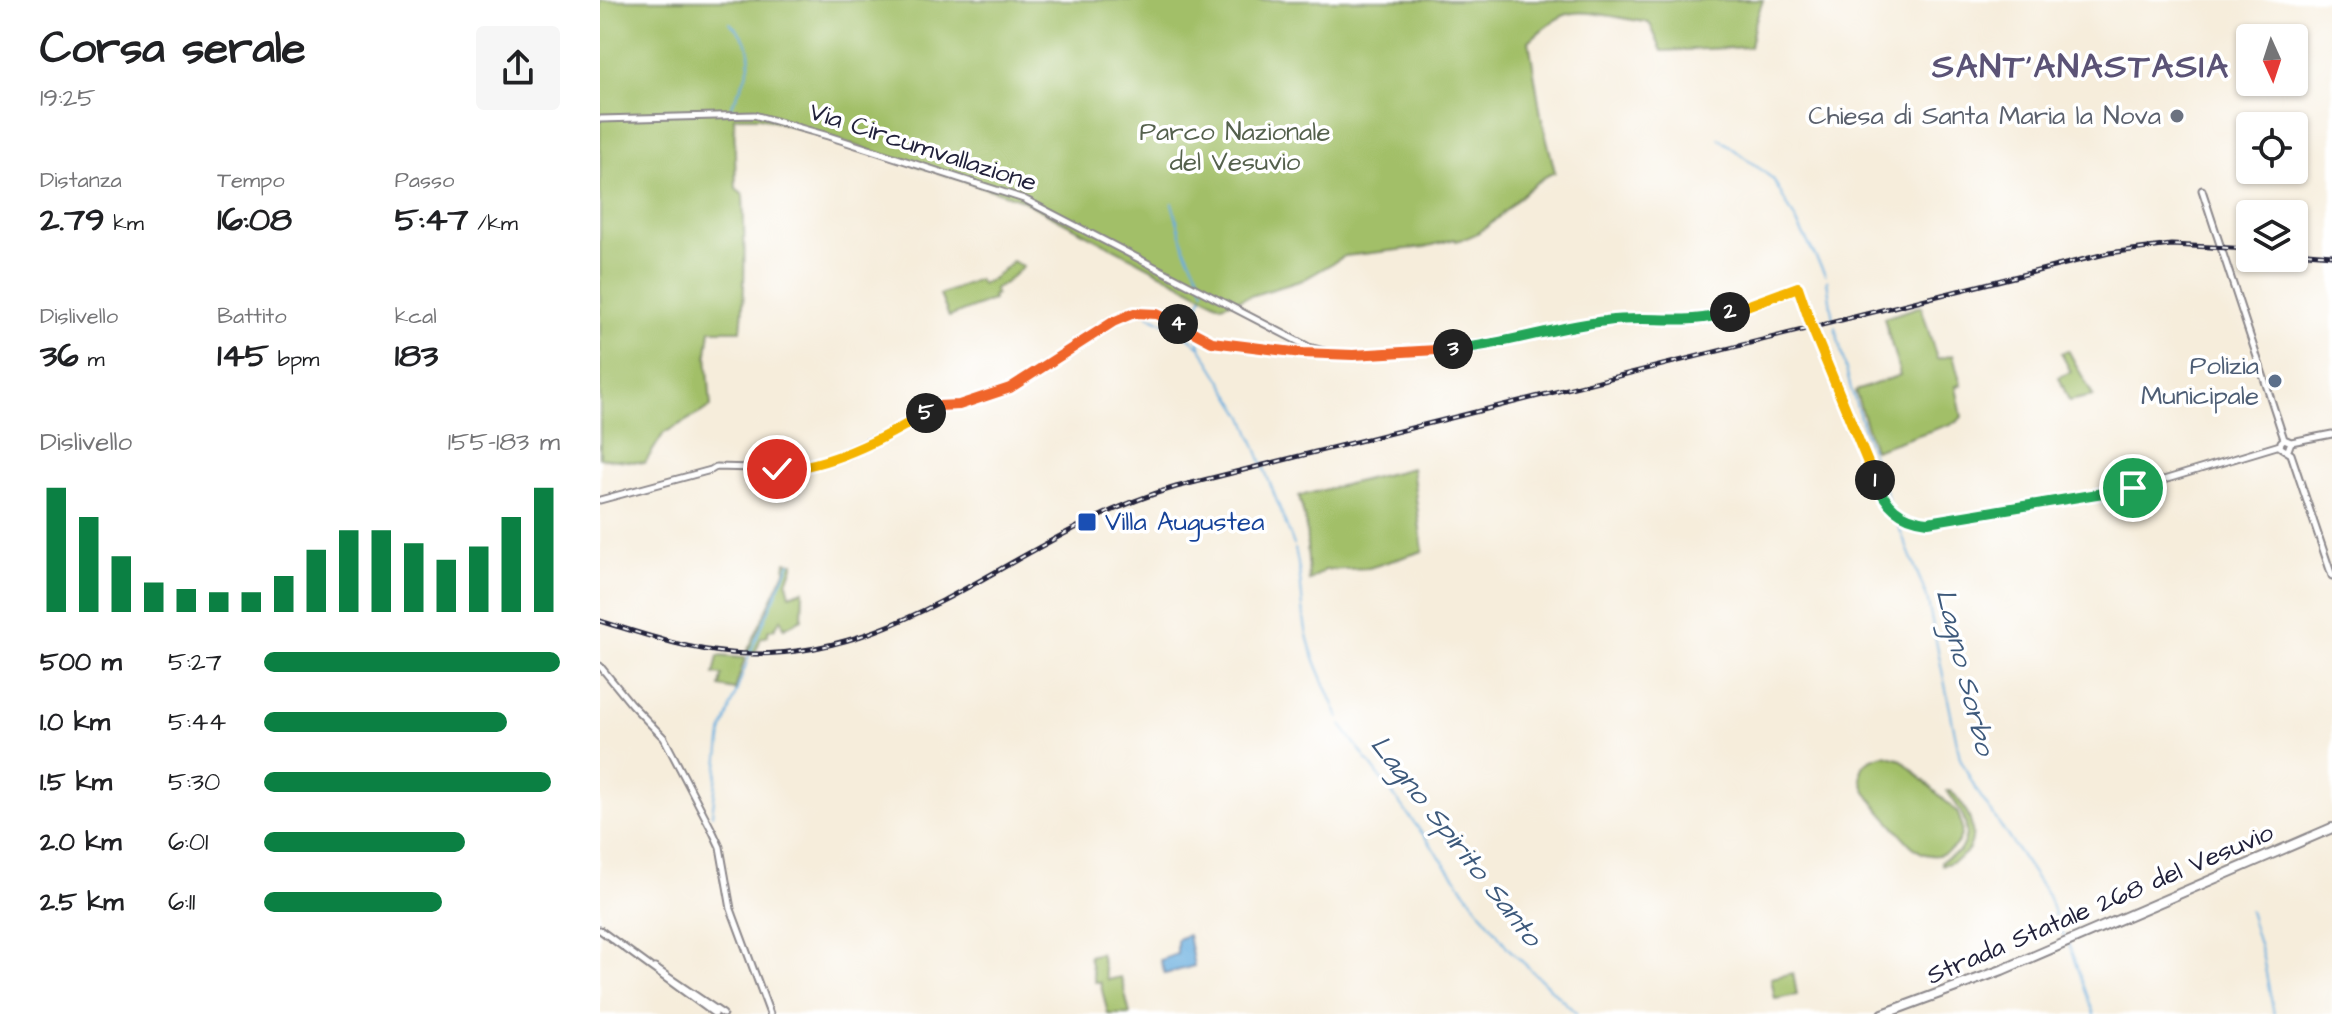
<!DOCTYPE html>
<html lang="it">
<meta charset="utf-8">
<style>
:root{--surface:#fff;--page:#f6f6f6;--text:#202124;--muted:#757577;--accent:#0b8043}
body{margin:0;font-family:"Architects Daughter",sans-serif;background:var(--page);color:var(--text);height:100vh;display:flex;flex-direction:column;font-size:30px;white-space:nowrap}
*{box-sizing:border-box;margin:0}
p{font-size:26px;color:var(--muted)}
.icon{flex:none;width:44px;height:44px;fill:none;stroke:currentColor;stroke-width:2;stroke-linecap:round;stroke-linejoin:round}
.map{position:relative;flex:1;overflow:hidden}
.drawer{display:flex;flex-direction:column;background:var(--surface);width:600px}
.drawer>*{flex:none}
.needle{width:52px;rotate:177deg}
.buttons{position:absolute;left:1636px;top:24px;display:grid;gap:16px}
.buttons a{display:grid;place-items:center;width:72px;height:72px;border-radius:8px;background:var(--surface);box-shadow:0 2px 6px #0004;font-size:40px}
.pin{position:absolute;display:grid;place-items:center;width:68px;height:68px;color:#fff;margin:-34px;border:4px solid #fff;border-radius:50%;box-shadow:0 2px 8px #0007}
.km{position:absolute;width:40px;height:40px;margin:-20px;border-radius:50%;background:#222;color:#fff;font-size:22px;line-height:40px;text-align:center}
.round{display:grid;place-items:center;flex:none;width:84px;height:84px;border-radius:8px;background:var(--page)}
.overview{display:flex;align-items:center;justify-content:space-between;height:136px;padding:0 40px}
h1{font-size:44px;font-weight:700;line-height:60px}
.figures{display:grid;grid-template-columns:repeat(3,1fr);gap:12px;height:136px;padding:8px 40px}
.figures div{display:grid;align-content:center}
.figures b{font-size:34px;font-weight:700}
.figures small{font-size:22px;font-weight:400}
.figures p{font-size:22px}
.chart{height:224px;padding:16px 40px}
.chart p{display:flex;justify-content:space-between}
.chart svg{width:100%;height:144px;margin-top:8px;stroke:var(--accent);stroke-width:6}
ul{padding:0 40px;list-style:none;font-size:26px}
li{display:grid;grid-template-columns:128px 96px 1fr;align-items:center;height:60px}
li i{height:20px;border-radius:10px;background:var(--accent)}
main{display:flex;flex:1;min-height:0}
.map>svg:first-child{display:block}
.green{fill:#a2bf67;stroke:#627051;stroke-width:2}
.water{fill:#68adde;stroke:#45688c;stroke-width:2}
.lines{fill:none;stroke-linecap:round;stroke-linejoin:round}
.stream{stroke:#68adde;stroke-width:2}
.secondary-casing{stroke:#8c888b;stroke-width:9}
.highway-casing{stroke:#8c888b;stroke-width:12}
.secondary{stroke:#fff;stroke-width:5}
.highway{stroke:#fff;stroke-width:8}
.rail-casing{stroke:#22223b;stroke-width:5}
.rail{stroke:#fff;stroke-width:2;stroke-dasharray:6;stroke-linecap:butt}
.secondary-bridge-casing{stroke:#8c888b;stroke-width:9;stroke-linecap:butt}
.secondary-bridge{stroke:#fff;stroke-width:5}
.split-1-casing{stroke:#fff;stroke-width:16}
.split-2-casing{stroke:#fff;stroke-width:16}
.split-3-casing{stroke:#fff;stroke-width:16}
.split-4-casing{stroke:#fff;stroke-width:16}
.split-5-casing{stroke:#fff;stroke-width:16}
.split-6-casing{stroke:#fff;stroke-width:16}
.split-1{stroke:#22a559;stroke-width:10}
.split-2{stroke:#f5b400;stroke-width:10}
.split-3{stroke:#22a559;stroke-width:10}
.split-4{stroke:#f0652b;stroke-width:10}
.split-5{stroke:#f0652b;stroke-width:10}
.split-6{stroke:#f5b400;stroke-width:10}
.worship-dot{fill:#6b7280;stroke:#fff;stroke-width:3}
.service-dot{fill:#5c6f8a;stroke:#fff;stroke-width:3}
.transit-dot{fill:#1a4fb4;stroke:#fff;stroke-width:3}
.labels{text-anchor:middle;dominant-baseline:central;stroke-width:7;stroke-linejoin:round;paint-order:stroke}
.worship-label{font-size:26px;fill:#5b616d;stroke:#fff;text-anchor:end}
.park-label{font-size:26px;fill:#55614d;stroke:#fff}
.street-label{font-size:26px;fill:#22223b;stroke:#fff}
.service-label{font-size:26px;fill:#4e5e75;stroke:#fff;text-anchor:end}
.transit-label{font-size:26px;fill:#164399;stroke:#fff;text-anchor:start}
.water-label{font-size:28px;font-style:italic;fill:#3e5a7c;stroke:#fff}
.district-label{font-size:34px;font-weight:bold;letter-spacing:2px;fill:#5b5376;stroke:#fff}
</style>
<main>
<section class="drawer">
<div class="overview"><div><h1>Corsa serale</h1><p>19:25</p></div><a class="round"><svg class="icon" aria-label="share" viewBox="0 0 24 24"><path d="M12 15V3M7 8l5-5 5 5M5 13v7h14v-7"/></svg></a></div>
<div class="figures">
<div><p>Distanza</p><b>2.79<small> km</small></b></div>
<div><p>Tempo</p><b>16:08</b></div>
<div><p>Passo</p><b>5:47<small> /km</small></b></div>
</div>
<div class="figures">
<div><p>Dislivello</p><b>36<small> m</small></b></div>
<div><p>Battito</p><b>145<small> bpm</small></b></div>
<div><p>kcal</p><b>183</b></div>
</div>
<div class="chart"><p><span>Dislivello</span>155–183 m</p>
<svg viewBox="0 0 160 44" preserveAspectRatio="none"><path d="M5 44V6M15 44V15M25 44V27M35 44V35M45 44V37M55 44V38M65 44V38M75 44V33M85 44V25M95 44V19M105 44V19M115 44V23M125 44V28M135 44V24M145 44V15M155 44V6"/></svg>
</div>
<ul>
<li><b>500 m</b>5:27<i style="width:100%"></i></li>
<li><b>1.0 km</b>5:44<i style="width:82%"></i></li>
<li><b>1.5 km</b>5:30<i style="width:97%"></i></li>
<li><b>2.0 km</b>6:01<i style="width:68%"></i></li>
<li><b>2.5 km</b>6:11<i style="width:60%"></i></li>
</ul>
</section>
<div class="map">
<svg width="1732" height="1014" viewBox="0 0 1732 1014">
<rect width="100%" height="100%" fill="#fff"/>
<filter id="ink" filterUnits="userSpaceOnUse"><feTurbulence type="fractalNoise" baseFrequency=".0125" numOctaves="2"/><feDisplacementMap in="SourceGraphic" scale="16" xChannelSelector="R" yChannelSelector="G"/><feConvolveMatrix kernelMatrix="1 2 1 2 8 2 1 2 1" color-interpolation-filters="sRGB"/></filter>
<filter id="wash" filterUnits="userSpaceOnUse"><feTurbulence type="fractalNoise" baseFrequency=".006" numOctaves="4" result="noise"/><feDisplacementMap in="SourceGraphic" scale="32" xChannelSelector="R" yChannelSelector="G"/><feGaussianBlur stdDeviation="1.8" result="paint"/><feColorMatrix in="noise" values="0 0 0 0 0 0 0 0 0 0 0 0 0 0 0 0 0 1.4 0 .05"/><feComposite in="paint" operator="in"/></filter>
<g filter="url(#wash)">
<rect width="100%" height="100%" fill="#f6eddb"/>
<path class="green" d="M0,0H1163L1154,26L1150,47L1062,51L1050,24L1046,22C1023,20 986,7 965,15C952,20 939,32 929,41L941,115L955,172C916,188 899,232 856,241L855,239L825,247L745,256L703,280L621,305L420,199L229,137L160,117H134L136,189L143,195C145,240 146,285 141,330H110L107,354L111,407L64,433L45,463L0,458Z
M413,261L423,267L404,284L394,289L396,294L392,296L393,300L349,317L340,295L378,279L381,284L393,279Z
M1321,306L1337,359L1353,355L1361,385L1356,386L1362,417L1357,422L1274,450L1255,391L1300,375L1284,318Z
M1468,350L1493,396L1469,401L1459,377L1471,372L1461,353Z
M812,468L823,551L769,568L725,570L709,581L706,524L699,496Z
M186,562L194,563L187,583L190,595L203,590L202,619L184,628L181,619L175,628L168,631V636L161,638L155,653L147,652L185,571Z
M118,656L145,658L135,690L120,687L122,675L114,674Z
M1285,755L1302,760L1357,812C1362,822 1364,832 1358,842C1351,853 1337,858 1325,854C1312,850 1302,835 1293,825C1276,807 1235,764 1285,755Z
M1347,791H1351C1376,816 1386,855 1342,865L1341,861L1359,852C1375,827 1361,811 1347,791Z
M500,953L507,980L521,977L530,1014H508L500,982H495L489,956Z
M1193,973L1197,995L1175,999L1171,978Z"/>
<path class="water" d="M588,935L594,966L565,974L560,960L577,954V939Z"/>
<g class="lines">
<path class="stream" d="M129,112C144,77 166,54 130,23
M1119,138L1173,179L1225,274
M572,203L585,249L600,277L604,291
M1227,280L1233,320
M535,304L541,309
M548,315L584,333
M1235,327L1251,389L1278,473
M597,332V310L602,297
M586,335L600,347
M598,338L601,348L644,417L694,545
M1282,482L1288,499
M1294,515L1327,597L1360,758L1375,788L1448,896L1455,916
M695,549C702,576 701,603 706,630C712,661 728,688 739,718
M150,653L190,563
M741,725L908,948L977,1014
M112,815L122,733L149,656
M1649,911L1663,958L1674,1014
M1456,921L1465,938
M1468,943L1494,1014"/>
</g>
</g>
<g filter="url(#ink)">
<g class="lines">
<defs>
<path id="secondary" d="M0,119L154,115L228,136L424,199L707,346
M1602,190L1684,439L1691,442L1688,450
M1214,332L1281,493C1293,513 1310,523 1334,522L1547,485L1680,445
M709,347L728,352
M1684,439L1681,442L1680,447L1691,454L1732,576
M1691,442L1732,434
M0,500L111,470L116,467L189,469L218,464L309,423L338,406L359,405L410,388L513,322L534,313L557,314L612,342L626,345L753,355L878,347L1010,320L1106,319L1198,287L1211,325
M0,666L31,704L64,738L112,830L120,847L131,909L170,1014
M0,930L115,1014
M55,968L123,1014"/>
<path id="highway" d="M1283,1014L1402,970L1732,828"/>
</defs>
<use href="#secondary" class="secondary-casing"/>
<use href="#highway" class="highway-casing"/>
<use href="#secondary" class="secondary"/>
<use href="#highway" class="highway"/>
<defs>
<path id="rail" d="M1694,252L1732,255
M0,621C43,634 85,649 130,653C304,667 418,532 576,487L1509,253L1571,245L1650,249"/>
</defs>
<use href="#rail" class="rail-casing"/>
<use href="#rail" class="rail"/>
<defs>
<path id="secondary-bridge" d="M1211,325L1214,332"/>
</defs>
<use href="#secondary-bridge" class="secondary-bridge-casing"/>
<use href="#secondary-bridge" class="secondary-bridge"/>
</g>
</g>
<g class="lines" filter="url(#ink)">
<defs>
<path id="split-1" d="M1275,480C1286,505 1299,519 1328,522L1533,488"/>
<path id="split-2" d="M1130,312L1198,287L1211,325L1275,480"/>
<path id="split-3" d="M853,349C905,345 954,327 1006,321C1048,315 1089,326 1130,312"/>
<path id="split-4" d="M578,324L612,342L702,353L753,355L853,349"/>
<path id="split-5" d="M326,413L338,406L359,405L410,388L513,322L534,313L557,314L578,324"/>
<path id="split-6" d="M177,469C225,469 285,438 326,413"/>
</defs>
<use href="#split-1" class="split-1-casing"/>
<use href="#split-2" class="split-2-casing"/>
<use href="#split-3" class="split-3-casing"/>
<use href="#split-4" class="split-4-casing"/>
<use href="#split-5" class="split-5-casing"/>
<use href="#split-6" class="split-6-casing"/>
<use href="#split-1" class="split-1"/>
<use href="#split-2" class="split-2"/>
<use href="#split-3" class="split-3"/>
<use href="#split-4" class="split-4"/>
<use href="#split-5" class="split-5"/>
<use href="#split-6" class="split-6"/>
</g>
<circle class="worship-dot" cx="1577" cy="116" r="8"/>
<circle class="service-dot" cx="1675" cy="381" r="8"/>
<rect class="transit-dot" x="477" y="512" width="20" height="20" rx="4"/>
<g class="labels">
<g class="worship-label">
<text x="1561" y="116">Chiesa di Santa Maria la Nova</text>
</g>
<g class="park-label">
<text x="635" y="132">Parco Nazionale<tspan x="635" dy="30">del Vesuvio</tspan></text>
</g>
<g class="street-label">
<text transform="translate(323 147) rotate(18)">Via Circumvallazione</text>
<text transform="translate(1500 904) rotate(-23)">Strada Statale 268 del Vesuvio</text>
</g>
<g class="service-label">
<text x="1659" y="366">Polizia<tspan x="1659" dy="30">Municipale</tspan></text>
</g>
<g class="transit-label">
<text x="505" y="522">Villa Augustea</text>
</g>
<g class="water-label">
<text transform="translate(1365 672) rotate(76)">Lagno Sorbo</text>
<text transform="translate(856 841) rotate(52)">Lagno Spirito Santo</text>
</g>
<g class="district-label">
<text x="1481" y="67">SANT'ANASTASIA</text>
</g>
</g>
</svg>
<div class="buttons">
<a><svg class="needle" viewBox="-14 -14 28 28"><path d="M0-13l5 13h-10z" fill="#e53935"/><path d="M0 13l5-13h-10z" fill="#757577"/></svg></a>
<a><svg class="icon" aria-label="locate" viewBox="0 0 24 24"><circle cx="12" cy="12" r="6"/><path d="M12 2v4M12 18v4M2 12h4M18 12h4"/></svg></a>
<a><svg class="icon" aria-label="layers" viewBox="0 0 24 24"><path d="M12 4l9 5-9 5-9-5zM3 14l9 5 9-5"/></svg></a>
</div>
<div class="pin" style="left:1533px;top:488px;background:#1e9e55"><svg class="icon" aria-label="arrive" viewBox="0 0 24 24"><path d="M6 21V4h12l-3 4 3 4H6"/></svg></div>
<div class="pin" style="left:177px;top:469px;background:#d93025"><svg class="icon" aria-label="check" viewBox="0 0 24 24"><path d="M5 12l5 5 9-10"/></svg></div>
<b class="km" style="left:1275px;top:480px">1</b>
<b class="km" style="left:1130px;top:312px">2</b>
<b class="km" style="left:853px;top:349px">3</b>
<b class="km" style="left:578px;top:324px">4</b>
<b class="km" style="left:326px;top:413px">5</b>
</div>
</main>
